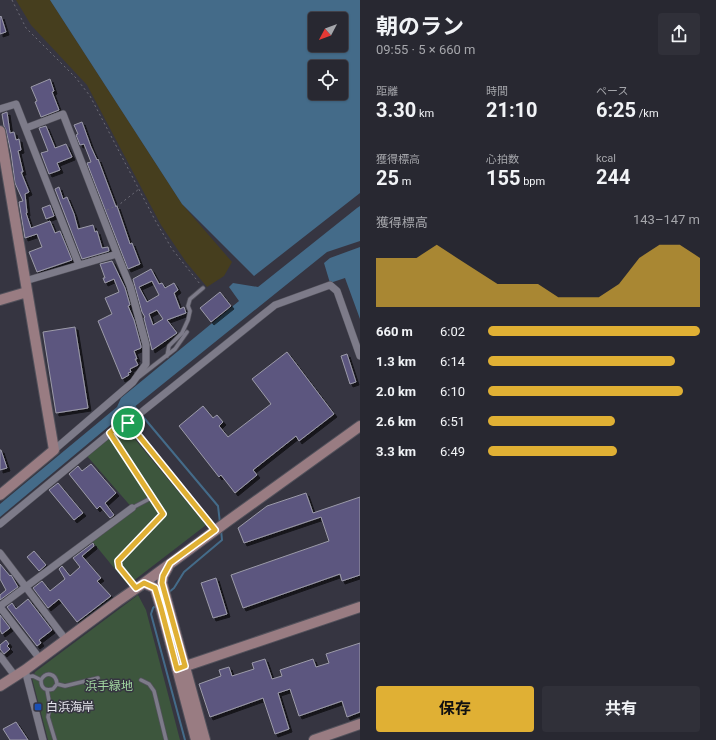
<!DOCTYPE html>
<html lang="ja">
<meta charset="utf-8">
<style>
:root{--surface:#282831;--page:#303039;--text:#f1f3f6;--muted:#a5a6ab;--line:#44444d;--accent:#e0b034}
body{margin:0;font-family:Roboto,"Noto Sans JP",sans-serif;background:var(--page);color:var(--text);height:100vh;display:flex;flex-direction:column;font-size:15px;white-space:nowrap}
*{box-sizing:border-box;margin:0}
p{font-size:13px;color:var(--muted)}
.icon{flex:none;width:22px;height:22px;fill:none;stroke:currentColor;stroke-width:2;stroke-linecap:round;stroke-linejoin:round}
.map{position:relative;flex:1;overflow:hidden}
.details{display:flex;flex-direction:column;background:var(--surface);width:356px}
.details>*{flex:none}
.needle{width:26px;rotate:229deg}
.controls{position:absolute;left:308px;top:12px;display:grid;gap:8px}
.controls a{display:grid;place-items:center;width:40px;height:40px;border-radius:4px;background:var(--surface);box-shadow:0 1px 3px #0004,0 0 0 1px var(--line);font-size:20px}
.pin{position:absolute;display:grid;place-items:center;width:34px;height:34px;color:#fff;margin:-17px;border:2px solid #fff;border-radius:50%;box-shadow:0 1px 4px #0007}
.round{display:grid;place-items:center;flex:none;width:42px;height:42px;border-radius:4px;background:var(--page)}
.headline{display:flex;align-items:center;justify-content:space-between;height:68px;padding:0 16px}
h1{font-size:22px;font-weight:700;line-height:30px}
.metrics{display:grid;grid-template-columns:repeat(3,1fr);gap:6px;height:68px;padding:4px 16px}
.metrics div{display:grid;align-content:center}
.metrics b{font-size:20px;font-weight:700}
.metrics small{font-size:11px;font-weight:400}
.metrics p{font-size:11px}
.chart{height:112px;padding:8px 16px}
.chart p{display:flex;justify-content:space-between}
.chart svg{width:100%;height:72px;margin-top:4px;fill:var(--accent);opacity:.7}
.primary-button{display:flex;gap:8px;margin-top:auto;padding:8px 16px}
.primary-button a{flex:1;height:46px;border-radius:4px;background:var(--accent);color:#111;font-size:16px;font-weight:700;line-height:46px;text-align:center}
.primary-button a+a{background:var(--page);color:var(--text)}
ul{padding:0 16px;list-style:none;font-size:13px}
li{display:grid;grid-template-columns:64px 48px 1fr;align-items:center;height:30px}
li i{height:10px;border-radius:5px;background:var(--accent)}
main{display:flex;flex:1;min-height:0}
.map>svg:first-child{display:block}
.green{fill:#3d563d}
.sand{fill:#463e1e}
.water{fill:#446b89;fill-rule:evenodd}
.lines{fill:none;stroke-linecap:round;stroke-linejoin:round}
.stream{stroke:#446b89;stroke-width:2}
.building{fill:#5c567f;stroke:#9c9ba9;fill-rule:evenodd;filter:url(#shadow)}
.lane-casing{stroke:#52515b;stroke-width:5}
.street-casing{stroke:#52515b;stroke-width:8}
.secondary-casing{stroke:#52515b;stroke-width:12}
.path{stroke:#6d6c77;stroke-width:1;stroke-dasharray:2 3;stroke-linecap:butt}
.lane{stroke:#7d7b89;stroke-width:3.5}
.street{stroke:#7d7b89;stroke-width:7}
.secondary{stroke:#997c82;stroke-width:10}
.route-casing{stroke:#fff;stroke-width:8}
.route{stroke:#e0b034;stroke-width:5}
.transit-dot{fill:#1a4fb4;stroke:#363541;stroke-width:1.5}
.labels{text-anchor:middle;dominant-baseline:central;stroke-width:3;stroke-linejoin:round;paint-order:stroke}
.park-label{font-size:12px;fill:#a3daa2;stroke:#363541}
.poi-label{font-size:12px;fill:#e7e7ef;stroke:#363541;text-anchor:start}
</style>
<main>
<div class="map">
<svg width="360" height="740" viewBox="0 0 360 740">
<defs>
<filter id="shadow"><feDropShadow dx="3" dy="3" stdDeviation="0" flood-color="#0009"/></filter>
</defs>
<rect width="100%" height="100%" fill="#363541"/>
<path class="green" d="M124,426L206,525L128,585L92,541L134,510L87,456Z
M138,595L146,610L180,740H48L32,678L35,672Z"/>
<path class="sand" d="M16,0H50L182,204L232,262L224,276L207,287L186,262L161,225L87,85L31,25Z"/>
<path class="water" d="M50,0H360V193L254,276L182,204ZM315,19H341V45H315ZM315,67H341V93H315Z
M360,206V241L327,252L133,408L108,427L0,517V504L117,407L121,398L239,301L229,287L233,283L258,287L357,208Z
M360,247V319L345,278L330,283L324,263L330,258Z"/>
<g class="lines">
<path class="stream" d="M134,406L218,506L220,523
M168,593L174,588L184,572L222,540L221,530
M156,605L153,608L151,614L185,740"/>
</g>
<path class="building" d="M1,16L6,32L0,34V17Z
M50,79L54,91L52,92L59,110L41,117L35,102L37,101L31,87Z
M7,112L10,133L14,132L16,140L19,139L21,150L18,151L23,172H21L29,192L25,194L27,213H26L31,228L50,221L55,233L60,231L72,260L37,272L29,252L42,247L37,234L25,238L19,202L23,201L15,183L11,153L6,130L4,126L2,114Z
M82,122L91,147L97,160L98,159L116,207L117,206L130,244L132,243L140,264L128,269L87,163L91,162L84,144L80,145L76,135L78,134L74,125Z
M46,126L55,148L66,144L72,157L57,163L60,170L49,174L41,153L48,151L39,128Z
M59,187L63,199L67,197L74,214L78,229L93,225L95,232L97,231L102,248L108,247L109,251L82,259L55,189Z
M50,205L54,216L46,219L42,208Z
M112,261L125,288L130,305L128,306L134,320L141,346V348L134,351L137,359H135L138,365L130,369L131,372L128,373L129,375L122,379L98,321L112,314L105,298L119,292L114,279L105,283L103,278H105L100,264Z
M151,269L159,284L162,283L165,288L174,283L178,290L174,293L180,309L184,307L186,313L167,320L177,333L152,350L144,318L145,317L142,312L133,279ZM152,281L159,295L147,302L139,287ZM157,310L163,319L153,325L149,314Z
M220,292L231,306L211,322L200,308Z
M75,327L88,408L56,413L43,332Z
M287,352L334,414L299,441L296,436L253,470L257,475L235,493L221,475L219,477L179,426L203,406L213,418L217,415L223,422L219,426L228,437L271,404L252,379Z
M347,354L356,382L350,384L341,356Z
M0,450H1L7,468L0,470Z
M91,464L116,493L105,503L114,515L110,518L100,506L97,509L69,474L78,466L82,471Z
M58,483L83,513L74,520L49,490Z
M306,493L313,513L360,497V575L342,581L340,574L243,608L231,575L329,541L321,517L244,543L238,528L267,506Z
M93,543L94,546L82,556L101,578L97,581L111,596L77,622L59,599L48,608L33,588L42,581L50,591L65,579L59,569L62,566L70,576L80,567L73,558Z
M34,551L46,565L39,571L27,557Z
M0,564L10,576L11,575L18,587L0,600V595L6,590L0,579Z
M216,578L227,614L213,618L201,583Z
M28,599L52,630L39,640L41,643L37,646L7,607L12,603L16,609Z
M0,615L10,628L2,634L0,630Z
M6,640L9,644L7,646L10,649L4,654L0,649V645Z
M360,643V712L347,717L342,701L299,716L290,689L278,693L289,729L275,734L263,698L210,717L199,684L221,676L219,670L229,667L232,676L254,669L252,663L265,659L272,679L282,676L280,670L313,659L316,667L329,663L326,654Z
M16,722L28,740H10L3,729Z"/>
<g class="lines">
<defs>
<path id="lane" d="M167,356L169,346L182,333L188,320L190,311L188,306L190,299L203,288
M139,377L175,349L187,332
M111,433L163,514L118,561L119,567L136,587
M132,508L151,498
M27,677L33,676L41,680C41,689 46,691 53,689L57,684C56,673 46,671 41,680
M141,680L149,684L154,691L166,740
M57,684L65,686L98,678
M47,690L50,706L48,717L55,740"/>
<path id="street" d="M0,109L16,104L79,265
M26,128L63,114L117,254L130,286L146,345V364L133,382L54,450
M25,281L117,254
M128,423L275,305L330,285L337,291L360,356
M0,524L126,420L215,530
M0,553L66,640
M0,606L132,508
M0,607L40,659
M0,656L15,676
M25,670L43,740"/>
<path id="secondary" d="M0,131L54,450L0,495
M0,300L27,292
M168,567L163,576L162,583L205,740
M144,583L155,588L161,608L196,740
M177,669L360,607
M0,686L25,670L118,601L144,583L228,521L360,426
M314,740L360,724"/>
</defs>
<use href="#lane" class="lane-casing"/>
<use href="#street" class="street-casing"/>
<use href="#secondary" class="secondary-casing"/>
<path class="path" d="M12,0L26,28L76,78L90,96L155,220L172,249L200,284
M107,210L120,204L139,189"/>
<use href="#lane" class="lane"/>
<use href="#street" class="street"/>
<use href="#secondary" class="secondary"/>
</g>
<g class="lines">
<defs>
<path id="route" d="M126,420L215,530L170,563L163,576L162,583L185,666L177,669L161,608L155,588L144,583L136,588L119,567L118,561L163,514L110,433Z"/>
</defs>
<use href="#route" class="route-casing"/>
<use href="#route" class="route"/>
</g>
<rect class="transit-dot" x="34" y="703" width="8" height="8" rx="2"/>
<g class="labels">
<g class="park-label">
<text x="109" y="686">浜手緑地</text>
</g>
<g class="poi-label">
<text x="46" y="707">白浜海岸</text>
</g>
</g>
</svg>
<div class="controls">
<a><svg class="needle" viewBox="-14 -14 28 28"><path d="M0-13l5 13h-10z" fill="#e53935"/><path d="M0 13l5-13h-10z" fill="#a5a6ab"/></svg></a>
<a><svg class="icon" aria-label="locate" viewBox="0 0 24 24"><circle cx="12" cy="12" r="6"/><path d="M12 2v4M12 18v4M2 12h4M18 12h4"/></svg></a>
</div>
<div class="pin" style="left:128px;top:423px;background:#1e9e55"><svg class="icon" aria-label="arrive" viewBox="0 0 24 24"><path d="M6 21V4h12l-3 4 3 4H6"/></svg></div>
</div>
<section class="details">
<div class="headline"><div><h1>朝のラン</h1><p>09:55 · 5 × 660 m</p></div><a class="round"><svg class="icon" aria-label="share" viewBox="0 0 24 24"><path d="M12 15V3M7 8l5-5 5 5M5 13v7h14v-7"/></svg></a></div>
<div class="metrics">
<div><p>距離</p><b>3.30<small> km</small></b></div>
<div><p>時間</p><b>21:10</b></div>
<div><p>ペース</p><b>6:25<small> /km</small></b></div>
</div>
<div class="metrics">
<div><p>獲得標高</p><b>25<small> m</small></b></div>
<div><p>心拍数</p><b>155<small> bpm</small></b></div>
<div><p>kcal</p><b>244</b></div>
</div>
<div class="chart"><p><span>獲得標高</span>143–147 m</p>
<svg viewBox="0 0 160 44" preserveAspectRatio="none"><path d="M0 44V14L10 14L20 14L30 6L40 14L50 22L60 30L70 30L80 30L90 38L100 38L110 38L120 30L130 14L140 6L150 6L160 14V44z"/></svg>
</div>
<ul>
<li><b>660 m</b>6:02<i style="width:100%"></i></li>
<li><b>1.3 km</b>6:14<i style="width:88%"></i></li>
<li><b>2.0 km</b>6:10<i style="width:92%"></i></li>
<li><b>2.6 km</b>6:51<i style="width:60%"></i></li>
<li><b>3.3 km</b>6:49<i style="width:61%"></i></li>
</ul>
<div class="primary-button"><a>保存</a><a>共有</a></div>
</section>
</main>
